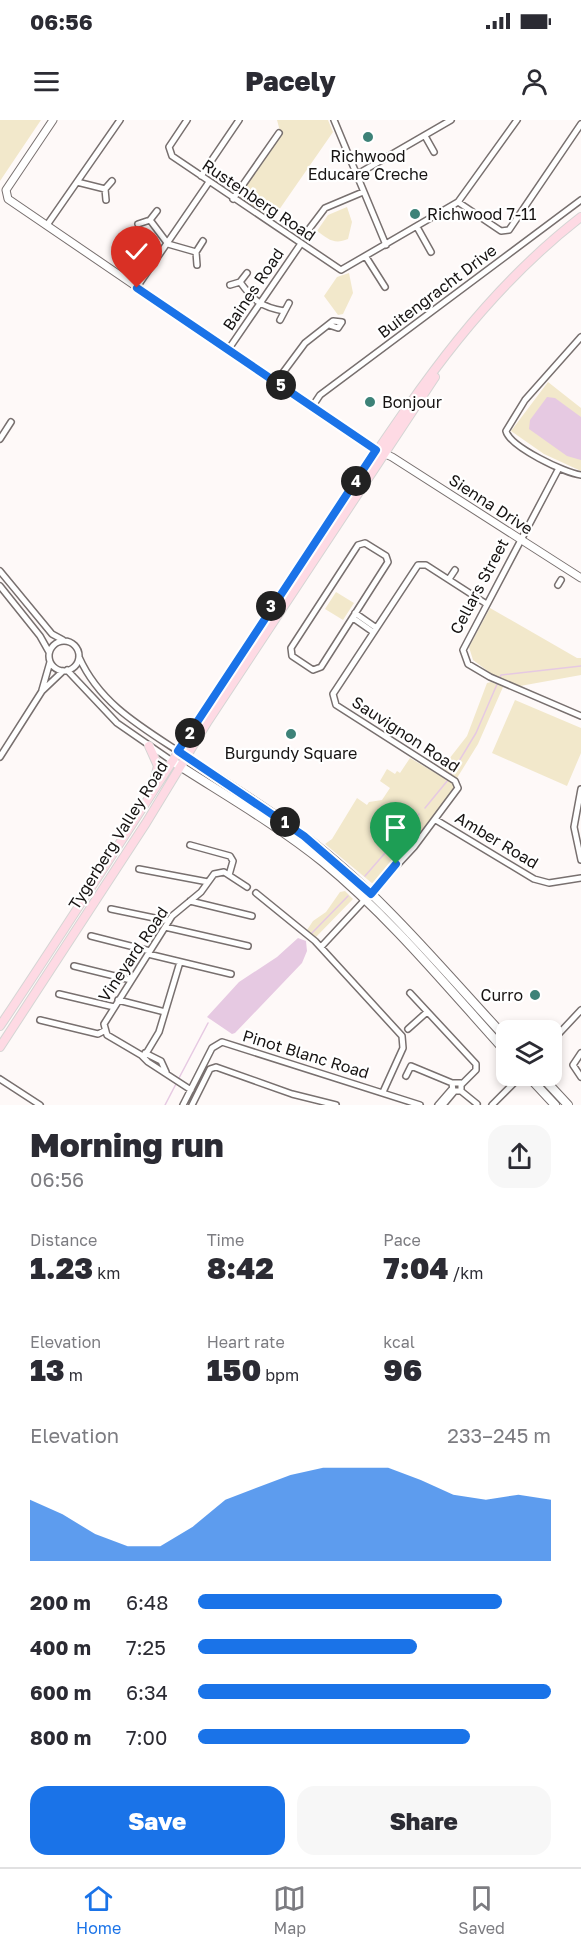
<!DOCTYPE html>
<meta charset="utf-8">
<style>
:root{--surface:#fff;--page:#f7f7f7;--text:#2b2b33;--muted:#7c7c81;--line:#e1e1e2;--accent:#1a73e8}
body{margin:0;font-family:"Golos Text",sans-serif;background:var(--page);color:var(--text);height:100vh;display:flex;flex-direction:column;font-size:22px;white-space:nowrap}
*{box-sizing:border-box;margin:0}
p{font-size:20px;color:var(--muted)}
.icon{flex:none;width:33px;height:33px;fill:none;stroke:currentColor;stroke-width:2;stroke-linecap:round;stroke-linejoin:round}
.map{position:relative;height:985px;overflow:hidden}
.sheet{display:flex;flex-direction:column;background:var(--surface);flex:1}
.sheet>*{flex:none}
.tools{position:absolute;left:496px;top:900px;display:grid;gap:12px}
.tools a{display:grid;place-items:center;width:66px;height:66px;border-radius:12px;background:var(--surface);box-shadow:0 3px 9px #0003;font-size:30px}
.pin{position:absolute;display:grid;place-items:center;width:51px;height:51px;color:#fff;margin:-62px -26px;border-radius:50% 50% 50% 0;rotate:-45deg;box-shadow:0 0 6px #0007}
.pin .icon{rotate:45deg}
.km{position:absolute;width:30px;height:30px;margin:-15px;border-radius:50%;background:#222;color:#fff;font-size:16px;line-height:30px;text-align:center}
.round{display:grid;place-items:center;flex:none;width:63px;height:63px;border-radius:18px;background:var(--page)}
.summary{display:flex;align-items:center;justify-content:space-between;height:102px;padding:0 30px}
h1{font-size:33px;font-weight:800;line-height:45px}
.metrics{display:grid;grid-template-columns:repeat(3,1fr);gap:9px;height:102px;padding:6px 30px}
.metrics div{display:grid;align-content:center}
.metrics b{font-size:30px;font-weight:800}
.metrics small{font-size:16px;font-weight:400}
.metrics p{font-size:16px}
.chart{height:168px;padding:12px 30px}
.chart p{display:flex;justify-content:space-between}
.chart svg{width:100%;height:108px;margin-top:6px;fill:var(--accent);opacity:.7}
.action{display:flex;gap:12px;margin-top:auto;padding:12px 30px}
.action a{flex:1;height:69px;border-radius:18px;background:var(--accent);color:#fff;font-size:24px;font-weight:800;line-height:69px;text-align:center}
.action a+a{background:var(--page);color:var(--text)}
ul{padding:0 30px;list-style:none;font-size:20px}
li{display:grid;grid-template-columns:96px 72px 1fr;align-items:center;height:45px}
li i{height:15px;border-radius:8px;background:var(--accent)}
.status{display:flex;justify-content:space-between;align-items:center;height:42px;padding:0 30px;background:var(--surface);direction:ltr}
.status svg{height:16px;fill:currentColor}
header{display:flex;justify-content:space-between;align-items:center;height:78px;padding:0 30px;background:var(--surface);font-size:27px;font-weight:800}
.dock{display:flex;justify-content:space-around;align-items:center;height:84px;border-top:2px solid var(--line);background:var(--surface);font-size:16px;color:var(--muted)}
.dock a{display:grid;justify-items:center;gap:3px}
.dock .active{color:var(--accent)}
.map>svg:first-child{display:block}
.green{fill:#f2e8cb}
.water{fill:#e6c9e2}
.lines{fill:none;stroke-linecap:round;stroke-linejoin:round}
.stream{stroke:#e6c9e2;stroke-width:1.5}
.minor-casing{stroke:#78706f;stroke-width:8}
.tertiary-casing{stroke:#78706f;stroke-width:9}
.secondary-casing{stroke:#78706f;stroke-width:10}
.primary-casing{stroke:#d5d5d4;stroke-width:10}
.minor{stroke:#fff;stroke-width:5}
.tertiary{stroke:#fff;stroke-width:7}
.secondary{stroke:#fff;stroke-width:8}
.primary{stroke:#fedae4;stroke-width:8}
.route-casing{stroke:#fff;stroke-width:12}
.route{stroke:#1a73e8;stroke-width:8}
.poi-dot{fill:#3d8278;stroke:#fff;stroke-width:2}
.labels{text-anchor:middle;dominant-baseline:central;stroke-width:4.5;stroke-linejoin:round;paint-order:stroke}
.poi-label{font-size:16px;fill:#161312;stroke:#fff}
.street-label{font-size:16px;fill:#161312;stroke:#fff}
</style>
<div class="status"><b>06:56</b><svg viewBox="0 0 49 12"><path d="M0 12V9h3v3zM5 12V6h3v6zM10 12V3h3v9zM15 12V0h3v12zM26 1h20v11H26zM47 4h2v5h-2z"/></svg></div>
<header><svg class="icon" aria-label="menu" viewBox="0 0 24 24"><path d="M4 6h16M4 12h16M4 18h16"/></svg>Pacely<svg class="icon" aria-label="person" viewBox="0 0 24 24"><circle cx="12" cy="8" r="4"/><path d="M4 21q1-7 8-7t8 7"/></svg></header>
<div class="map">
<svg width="581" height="985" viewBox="0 0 581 985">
<rect width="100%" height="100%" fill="#fef9f8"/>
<path class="green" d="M0,0H41L0,61Z
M277,0H328L333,12L272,100L241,80L240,75L281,15Z
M347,87L352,102L348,119C334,125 328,119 317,111L328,95Z
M349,153L353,173L343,194L338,195L324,176L337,157Z
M548,262L581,288V351L544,334L511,311Z
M336,472L354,483L343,500L325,489Z
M490,488L577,538H581V555L520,566L493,555L473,540L469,527Z
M491,562L503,567L478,624L457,658L442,648L467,616L487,563Z
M515,580L581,608V633L567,666L492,633Z
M410,638L454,664L455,672L377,763L373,764L325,724L332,719L357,678L367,685L369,682L382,680L390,668L380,661L387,649L395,654L397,651L400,653Z
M345,771L353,779L316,817L307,810L313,801L326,792L340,772Z"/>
<path class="water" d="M547,277L555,278L581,297V340L567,336L529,309L530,300Z
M298,818L306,821L307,831L302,843L235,913L232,914L207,897L239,862L277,837Z"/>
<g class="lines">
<path class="stream" d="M450,656L476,613L501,555L581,546
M425,688L448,660
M365,756L419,694
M311,814L348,776
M179,958L208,903
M165,985L177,962"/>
<defs>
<path id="minor" d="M187,0L169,27L172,36L341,150L458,82L517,0
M334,0L386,125
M425,16L434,32
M356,55L451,0
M201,56L239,0
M77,62L105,69L112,61
M105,69L106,80
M233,79L279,13
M458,82L501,111L509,110L581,4
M150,100L168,124L196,132
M138,104L150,100L157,91
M47,105L120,0
M417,107L431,132
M303,117L325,88L363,72
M366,137L385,167
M197,145L196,132L203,121
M247,153L240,162C253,180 261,187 284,191
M230,165L240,162
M137,167L209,62
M280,200L289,183
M581,217L525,280L506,311C510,327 565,353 581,355
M228,230L300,125
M276,262L305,223L333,201L342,202L338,208L329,205
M312,287L320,275L581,80
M0,319L11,302
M559,348L463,530L468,544L490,557L581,596
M365,423L386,436L388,442L321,547L313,550L292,536L291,528L358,425Z
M0,451L52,514L63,520
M449,459L455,450
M558,465L561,460
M0,466L40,516L49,532
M355,493L375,507
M353,498L373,512
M49 536a15 15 0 1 1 30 0a15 15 0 1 1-30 0Z
M79,537C99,582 138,605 178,631
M67,550L117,603L172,641
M42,570L50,542
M0,637L42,571L63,551
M581,669L574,707L581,740
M436,700L534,759L549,763L581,758
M190,725L230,736L233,741L229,755
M139,749L208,762
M256,773L315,821L402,916L403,928L383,972
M190,781L252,796
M111,789L169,801
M165,807L248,826
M91,816L150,831
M321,827L414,727L458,668L455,661L336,585L333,574L418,445H426L485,483
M148,834L231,854
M74,846L131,860
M410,873L476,944V950L462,964
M59,874L114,887
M118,880L165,892
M40,900L98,914L104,911
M408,909L427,892
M552,921L581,890
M145,933L161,941L166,952
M581,933L573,945L581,957
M144,937L159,912L180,842
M406,956L411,946L452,963
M0,959L40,985
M191,970L148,942L141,935L107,915L104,904L172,796L201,772L214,754L224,752L247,767
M461,971V963H452L453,971H461L477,984
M183,985L212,928L222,922L420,985
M192,985L210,949L216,947L292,974L336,985
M438,985L451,970
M443,985L454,972
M492,985L521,956"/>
<path id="tertiary" d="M53,0L6,70L8,79L376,330L392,337L581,458"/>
<path id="secondary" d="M178,631C219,659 263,685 303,715C380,773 442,849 507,919
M172,641C223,674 276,704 323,742C391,798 448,868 507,933
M528,956L555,985
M541,956L568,985"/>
<path id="primary" d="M149,626L158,646L154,662
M0,906C115,735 222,559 338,389C412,280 475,179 581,97
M0,927L146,703L208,601L435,257"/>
</defs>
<use href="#minor" class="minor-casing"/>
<use href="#tertiary" class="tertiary-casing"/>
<use href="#secondary" class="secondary-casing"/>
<use href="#primary" class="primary-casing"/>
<use href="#minor" class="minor"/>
<use href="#tertiary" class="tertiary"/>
<use href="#secondary" class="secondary"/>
<use href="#primary" class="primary"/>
</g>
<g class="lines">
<defs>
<path id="route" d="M137,168L376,330L178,631L304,716L371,774L396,744"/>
</defs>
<use href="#route" class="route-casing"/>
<use href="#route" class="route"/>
</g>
<g class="poi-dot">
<circle cx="368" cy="17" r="6"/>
<circle cx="415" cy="94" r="6"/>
<circle cx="370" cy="282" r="6"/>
<circle cx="291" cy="614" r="6"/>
<circle cx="535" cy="875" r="6"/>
</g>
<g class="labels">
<g class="poi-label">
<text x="368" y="36">Richwood<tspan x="368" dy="18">Educare Creche</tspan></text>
<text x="427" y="94" text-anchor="start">Richwood 7-11</text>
<text x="382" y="282" text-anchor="start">Bonjour</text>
<text x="291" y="633">Burgundy Square</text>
<text x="523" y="875" text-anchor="end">Curro</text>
</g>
<g class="street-label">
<text transform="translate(259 80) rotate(34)">Rustenberg Road</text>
<text transform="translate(253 169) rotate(-56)">Baines Road</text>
<text transform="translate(437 171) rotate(-37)">Buitengracht Drive</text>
<text transform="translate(491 384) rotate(33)">Sienna Drive</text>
<text transform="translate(479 466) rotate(-62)">Cellars Street</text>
<text transform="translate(406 614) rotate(33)">Sauvignon Road</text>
<text transform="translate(118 715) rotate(-58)">Tygerberg Valley Road</text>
<text transform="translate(497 720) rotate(31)">Amber Road</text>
<text transform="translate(133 834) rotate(-56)">Vineyard Road</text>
<text transform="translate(306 934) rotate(17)">Pinot Blanc Road</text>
</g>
</g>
</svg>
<div class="tools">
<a><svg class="icon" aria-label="layers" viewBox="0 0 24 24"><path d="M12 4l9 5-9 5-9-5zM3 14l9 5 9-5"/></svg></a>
</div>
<div class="pin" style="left:396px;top:744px;background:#1e9e55"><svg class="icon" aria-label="arrive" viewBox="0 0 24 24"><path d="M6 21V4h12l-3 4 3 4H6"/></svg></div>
<div class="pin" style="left:137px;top:168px;background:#d93025"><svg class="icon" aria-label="check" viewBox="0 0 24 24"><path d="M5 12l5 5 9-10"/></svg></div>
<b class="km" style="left:285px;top:702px">1</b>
<b class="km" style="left:190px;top:613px">2</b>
<b class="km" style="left:271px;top:486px">3</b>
<b class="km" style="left:356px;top:361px">4</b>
<b class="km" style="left:281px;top:265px">5</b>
</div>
<section class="sheet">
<div class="summary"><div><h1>Morning run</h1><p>06:56</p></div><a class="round"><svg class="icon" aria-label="share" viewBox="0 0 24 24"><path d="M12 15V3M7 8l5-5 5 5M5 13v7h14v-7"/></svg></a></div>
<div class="metrics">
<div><p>Distance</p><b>1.23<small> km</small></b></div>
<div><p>Time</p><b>8:42</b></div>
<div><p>Pace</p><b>7:04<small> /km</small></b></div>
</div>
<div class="metrics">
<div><p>Elevation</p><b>13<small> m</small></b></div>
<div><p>Heart rate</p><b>150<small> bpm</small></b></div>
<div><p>kcal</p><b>96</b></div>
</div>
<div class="chart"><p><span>Elevation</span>233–245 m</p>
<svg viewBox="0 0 160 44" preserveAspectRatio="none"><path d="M0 44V19L10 25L20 33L30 38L40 38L50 30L60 19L70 14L80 9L90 6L100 6L110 6L120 11L130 17L140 19L150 17L160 19V44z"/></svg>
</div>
<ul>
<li><b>200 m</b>6:48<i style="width:86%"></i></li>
<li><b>400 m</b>7:25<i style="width:62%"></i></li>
<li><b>600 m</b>6:34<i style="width:100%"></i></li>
<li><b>800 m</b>7:00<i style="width:77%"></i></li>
</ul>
<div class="action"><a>Save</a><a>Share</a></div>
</section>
<nav class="dock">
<a class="active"><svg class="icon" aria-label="home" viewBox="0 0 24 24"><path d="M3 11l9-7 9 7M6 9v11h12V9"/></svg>Home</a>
<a><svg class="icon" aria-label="map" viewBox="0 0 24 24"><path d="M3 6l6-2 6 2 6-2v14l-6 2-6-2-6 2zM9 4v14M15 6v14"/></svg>Map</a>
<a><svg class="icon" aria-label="saved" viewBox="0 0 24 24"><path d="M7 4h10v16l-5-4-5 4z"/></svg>Saved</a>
</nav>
